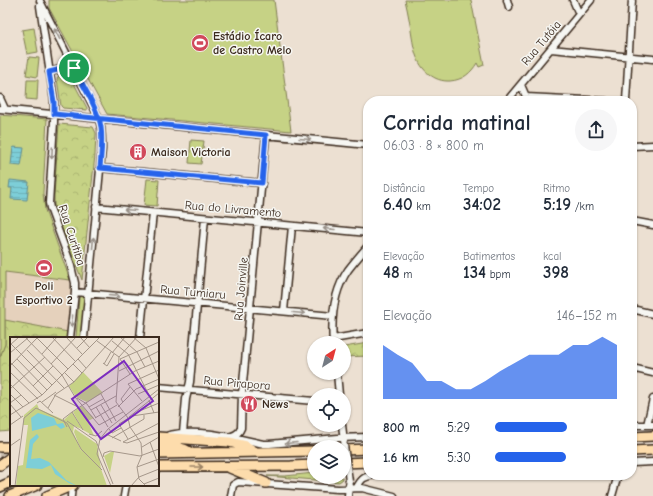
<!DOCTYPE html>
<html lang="pt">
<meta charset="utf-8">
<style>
:root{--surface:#fff;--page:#f6f6f7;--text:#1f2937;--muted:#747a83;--accent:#2563eb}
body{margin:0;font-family:"Comic Neue",sans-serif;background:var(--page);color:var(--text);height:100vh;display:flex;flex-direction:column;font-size:15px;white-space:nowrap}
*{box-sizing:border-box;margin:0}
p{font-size:13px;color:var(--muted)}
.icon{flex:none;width:22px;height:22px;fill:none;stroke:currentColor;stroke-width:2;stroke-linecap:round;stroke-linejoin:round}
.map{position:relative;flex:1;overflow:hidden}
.drawer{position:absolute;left:363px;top:96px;width:274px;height:384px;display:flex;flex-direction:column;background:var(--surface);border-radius:16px;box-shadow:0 1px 3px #0004}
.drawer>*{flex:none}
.needle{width:26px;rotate:36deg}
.fabs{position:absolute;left:307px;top:336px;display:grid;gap:8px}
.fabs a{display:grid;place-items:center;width:44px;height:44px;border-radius:50%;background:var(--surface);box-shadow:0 1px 3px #0004;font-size:20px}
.pin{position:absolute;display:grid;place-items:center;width:34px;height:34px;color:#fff;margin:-17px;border:2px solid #fff;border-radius:50%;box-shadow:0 1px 4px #0007}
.round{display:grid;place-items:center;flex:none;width:42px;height:42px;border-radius:21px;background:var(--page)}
.head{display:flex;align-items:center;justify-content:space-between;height:68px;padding:0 20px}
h1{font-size:22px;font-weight:700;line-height:30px}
.stats{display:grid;grid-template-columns:repeat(3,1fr);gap:6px;height:68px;padding:4px 20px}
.stats div{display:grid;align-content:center}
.stats b{font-size:17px;font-weight:700}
.stats small{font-size:11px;font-weight:400}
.stats p{font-size:11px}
.chart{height:112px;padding:8px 20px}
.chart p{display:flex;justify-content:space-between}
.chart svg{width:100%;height:72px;margin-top:4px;fill:var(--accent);opacity:.7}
ul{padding:0 20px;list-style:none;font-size:13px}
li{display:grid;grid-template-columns:64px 48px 1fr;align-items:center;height:30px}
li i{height:10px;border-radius:5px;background:var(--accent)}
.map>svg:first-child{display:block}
.built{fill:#e5d1bc}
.park{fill:url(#park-crowns);stroke:#807e52}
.pitch{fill:#c6d285;stroke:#807e52}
.water{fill:url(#water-rules);stroke:#638c8e}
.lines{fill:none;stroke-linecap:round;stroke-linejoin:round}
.highway-tunnel{stroke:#c9bcae;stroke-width:9;stroke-dasharray:9 4.5;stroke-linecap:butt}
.minor-casing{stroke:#3b2a1e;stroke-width:9}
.highway-casing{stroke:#3b2a1e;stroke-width:12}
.minor{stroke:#f6f6f2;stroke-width:6}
.highway{stroke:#fddcac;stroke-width:9}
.minor-bridge-casing{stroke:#3b2a1e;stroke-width:9;stroke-linecap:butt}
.minor-bridge{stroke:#f6f6f2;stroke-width:6}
.oneway{stroke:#989088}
.oneway2{stroke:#9c8365}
.route-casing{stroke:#fff;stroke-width:8}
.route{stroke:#2563eb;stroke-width:5}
.labels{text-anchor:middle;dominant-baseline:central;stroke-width:3;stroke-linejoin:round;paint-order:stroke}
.poi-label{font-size:12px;font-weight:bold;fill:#3b2a1e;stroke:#f6f6f2;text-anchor:start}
.street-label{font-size:12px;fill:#3b2a1e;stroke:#f6f6f2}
.inset-road{fill:none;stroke:#a5978a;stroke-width:1}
.view{fill:#7b2cbf;fill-opacity:0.15;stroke:#7b2cbf;stroke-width:2}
.inset-edge{fill:none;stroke:#3b2a1e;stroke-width:2}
</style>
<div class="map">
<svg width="653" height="496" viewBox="0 0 653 496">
<defs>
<pattern id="park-crowns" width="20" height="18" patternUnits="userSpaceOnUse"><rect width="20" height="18" fill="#c6d285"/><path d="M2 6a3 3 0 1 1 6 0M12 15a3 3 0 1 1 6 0" fill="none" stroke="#abb472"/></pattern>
<pattern id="water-rules" width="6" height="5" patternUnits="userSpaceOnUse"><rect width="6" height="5" fill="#7dced8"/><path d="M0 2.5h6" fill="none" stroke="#6db1b9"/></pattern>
</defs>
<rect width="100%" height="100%" fill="#ece0d2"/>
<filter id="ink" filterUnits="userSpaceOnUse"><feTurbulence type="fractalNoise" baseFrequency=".025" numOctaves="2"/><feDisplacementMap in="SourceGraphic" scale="8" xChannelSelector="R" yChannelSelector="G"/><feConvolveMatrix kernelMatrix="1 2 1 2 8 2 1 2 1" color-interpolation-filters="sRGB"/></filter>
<g filter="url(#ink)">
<path class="built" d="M5,272L70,280L71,291L68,332L5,320Z"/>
<path class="park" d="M64,73L67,74L70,76L87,108V110L63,108L61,106L57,79L59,75Z
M59,124L93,127L96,133L95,155L82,280L54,208V196Z
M83,294L85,297L82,338H76L79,298L81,295Z
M5,320L68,332L67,338H11V431L0,432V357L5,344Z
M368,343V356L344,357V347Z
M314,473V477H342L343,479L339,482L267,476H285Z"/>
<path class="pitch" d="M49,0H274L291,131L107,114L49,8Z
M405,0H471L484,65L479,67L477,63C471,73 463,80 450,81C434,82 421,70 416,55C414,49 413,43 412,37C410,24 408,12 405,0Z
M34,28L38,52L27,54L22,30Z
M29,57L39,58L37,77L26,75Z
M27,80H38L37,100L26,99Z
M0,115L47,119L43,193L45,210L70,280L5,272V344L0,357Z
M191,140L204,141L201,164L189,163Z
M147,179L159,180L157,206L144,205Z"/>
<path class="water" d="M13,147L24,148L21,166L11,165Z
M10,180L29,182L27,200L11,199L12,188H9Z"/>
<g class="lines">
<path class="highway-tunnel" d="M0,457L11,456"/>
<defs>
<path id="minor" d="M507,0L509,7
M573,0L579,14
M40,1L94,108C102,124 102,131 102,149L84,338
M40,6L54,101V122L49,203L50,208L70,262L75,283V292L70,338
M551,49L653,59
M49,72L66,68H74
M521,85L528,101
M526,97L606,101
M0,98L5,109
M507,101L591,0
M626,101L632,0
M0,109L368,145
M632,146L653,145
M100,168L262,183
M96,207L368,233
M632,221L653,225
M75,292L333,316
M632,309L653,314
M284,311L292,226
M140,338L153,213
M333,339L368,333
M333,343C331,318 333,292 348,270C354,262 361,254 368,246
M632,368L653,373
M337,373L339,395
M158,387L314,401
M342,425L344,441
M632,425H653
M647,425L653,399
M183,433L186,399L190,382L205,218
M169,435C197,428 235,438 264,444H269L338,438L368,437
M228,437C234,436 239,434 241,428L242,394L266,135
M632,463L653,462
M357,487C362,478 364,477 374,475
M71,496L72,486
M124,496L126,485
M231,496L233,485L238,482L338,489L362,488L394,496
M348,496L349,485
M612,496L618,475"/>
<path id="highway" d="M158,437L229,442L246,446L256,452
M632,437L653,436
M158,445C170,445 180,446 190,452
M0,447H11
M344,450L368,449
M632,451L653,450
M158,454L314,451
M344,463L368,462
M0,465L11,457
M158,467L291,466L314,465
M230,468L266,483
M0,487L11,482
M10,496L37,485
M47,496L73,485"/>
</defs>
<use href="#minor" class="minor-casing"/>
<use href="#highway" class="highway-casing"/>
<use href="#minor" class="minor"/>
<use href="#highway" class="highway"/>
<defs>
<path id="minor-bridge" d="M344,445L349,481"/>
</defs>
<use href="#minor-bridge" class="minor-bridge-casing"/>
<use href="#minor-bridge" class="minor-bridge"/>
</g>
<defs><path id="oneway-shaft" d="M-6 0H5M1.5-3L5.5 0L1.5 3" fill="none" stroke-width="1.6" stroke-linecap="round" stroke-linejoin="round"/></defs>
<g class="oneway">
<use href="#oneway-shaft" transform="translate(57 34) rotate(-117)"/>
<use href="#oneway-shaft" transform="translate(305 139) rotate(5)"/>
<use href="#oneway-shaft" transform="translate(52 153) rotate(93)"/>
<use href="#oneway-shaft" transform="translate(130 210) rotate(-175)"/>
<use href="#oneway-shaft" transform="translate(329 229) rotate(-175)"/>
<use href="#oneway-shaft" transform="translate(93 243) rotate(-85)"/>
<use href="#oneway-shaft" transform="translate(114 296) rotate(5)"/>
<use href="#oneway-shaft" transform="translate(299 313) rotate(5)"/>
<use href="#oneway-shaft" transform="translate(72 321) rotate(96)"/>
<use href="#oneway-shaft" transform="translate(291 443) rotate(175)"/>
</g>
<use class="oneway2" href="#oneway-shaft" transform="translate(197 467)"/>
</g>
<g class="lines" filter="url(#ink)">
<defs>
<path id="route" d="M74,68H66L49,72L54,102V114L266,135L262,183L100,168C101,154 103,141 101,127C98,109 83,86 74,68"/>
</defs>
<use href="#route" class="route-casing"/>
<use href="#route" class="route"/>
</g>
<defs>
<symbol id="stadium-disc" viewBox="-11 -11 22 22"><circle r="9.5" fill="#d1495b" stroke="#f6f6f2"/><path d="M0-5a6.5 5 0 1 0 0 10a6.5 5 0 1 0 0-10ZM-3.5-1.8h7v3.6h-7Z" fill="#fff"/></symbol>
<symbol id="building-disc" viewBox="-11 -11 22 22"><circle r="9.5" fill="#d1495b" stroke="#f6f6f2"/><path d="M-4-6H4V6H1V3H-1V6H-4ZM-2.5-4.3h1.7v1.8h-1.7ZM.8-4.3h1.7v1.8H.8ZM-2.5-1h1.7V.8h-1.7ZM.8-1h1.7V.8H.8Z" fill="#fff"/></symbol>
<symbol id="restaurant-disc" viewBox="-11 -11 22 22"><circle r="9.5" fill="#d1495b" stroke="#f6f6f2"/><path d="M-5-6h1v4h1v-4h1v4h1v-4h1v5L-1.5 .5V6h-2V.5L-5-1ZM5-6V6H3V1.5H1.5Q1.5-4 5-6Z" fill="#fff"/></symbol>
</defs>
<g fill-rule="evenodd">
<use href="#stadium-disc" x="190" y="33" width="20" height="20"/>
<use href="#building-disc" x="128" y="142" width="20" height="20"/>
<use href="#stadium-disc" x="34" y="258" width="20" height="20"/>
<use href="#restaurant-disc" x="239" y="394" width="20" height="20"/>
</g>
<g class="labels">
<g class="poi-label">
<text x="213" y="36">Estádio Ícaro<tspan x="213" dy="14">de Castro Melo</tspan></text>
<text x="151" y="152">Maison Victoria</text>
<text x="44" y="286" text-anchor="middle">Poli<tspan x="44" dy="14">Esportivo 2</tspan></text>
<text x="262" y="404">News</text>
</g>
<g class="street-label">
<text transform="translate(541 43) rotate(-50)">Rua Tutóia</text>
<text transform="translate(233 209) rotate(5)">Rua do Livramento</text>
<text transform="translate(72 235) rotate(72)">Rua Curitiba</text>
<text transform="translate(241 289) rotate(-85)">Rua Joinville</text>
<text transform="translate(193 292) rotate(5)">Rua Tumiaru</text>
<text transform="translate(237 383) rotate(5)">Rua Pirapora</text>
</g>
</g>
<g transform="translate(10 337)">
<rect width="149" height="149" fill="#ece0d2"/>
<path d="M27,67L29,72L54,83L62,75L72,92L64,89L63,95L72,116L64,95L65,92L87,107L91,132L97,149H6L8,129L13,128L18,88H13L14,78Z" fill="#c6d285"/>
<path d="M73,35L93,56L77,65L66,60L59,49ZM72,69L84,81L78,84L84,99L73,93L63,75ZM101,115H104L100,136L94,119Z" fill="#c6d285"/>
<path d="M28,76L44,81L47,87L53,86L55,90L51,92L46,88L22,94L21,81ZM27,97L29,100L23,107L21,122L30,121L39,125L56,143L67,149L59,146L45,137L41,128L32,132L16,131L20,103Z" fill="#7dced8"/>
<path class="inset-road" d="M15,0L52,38M42,0L65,24M56,0L72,17M70,0L80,11M110,0L127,15L135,30M123,0L136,11L149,42M27,1L58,32M87,4L109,20M102,4L118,17L139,58M0,6L42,48M0,8L9,0M67,11L78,0M17,13L54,51M0,16L19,0M102,16L115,0M32,17L47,0M109,20L106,65L118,81L120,90L131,106L132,118L127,130L129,142L136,149M109,20L127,0M7,22L37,53M68,22L76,31M110,22L149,5M110,22L120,37M0,25L32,58M93,26L97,29L104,17M41,27L66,0M63,27L72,36M94,27L101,15M0,29L27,1M109,34L149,14M0,35L28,62M55,36L64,45M52,38L65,60L89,88L113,75M0,47L19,66M23,49L43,29M0,52L35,20M0,57L13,70M91,57L106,84M128,57L149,48M44,58L68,70M67,61L77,67L86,81M139,63L144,76M132,64L118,47L149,33M32,65L46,55M113,65L111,62L120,50M0,66L11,58M27,66L30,64L43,76M0,67L11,80M91,68L102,86M79,70L93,62M86,70L98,90M108,70L126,52L149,42M38,71L46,57L64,45L104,0M81,73L106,59M132,73L149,66M62,75L73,93M0,78L32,58L90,0M119,80L149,56M85,81L107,68M57,84L86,104L103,147M0,88L13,79M57,90L53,82L62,75L125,34L149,24M99,92L102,96L111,91M79,97L86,99L92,94M96,97L111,104M102,101L134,82V78M118,102L109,87L122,79L149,75M113,105L149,86M113,105L117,106L149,95M140,105L149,130M0,109L10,102M132,110L149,100M93,120L94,116L100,114L130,119L149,112M127,130L149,122M134,147L149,141M5,149L14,81L26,71L57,86L71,112L92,133M101,149L87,117L90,102L98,92L149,52M121,149L129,140L149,132"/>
<path class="view" d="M114,24L143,64L91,102L62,62Z"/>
<rect width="149" height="149" class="inset-edge"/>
</g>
</svg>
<div class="fabs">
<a><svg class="needle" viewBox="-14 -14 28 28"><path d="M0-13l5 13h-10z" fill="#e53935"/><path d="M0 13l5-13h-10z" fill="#747a83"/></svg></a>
<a><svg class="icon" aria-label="locate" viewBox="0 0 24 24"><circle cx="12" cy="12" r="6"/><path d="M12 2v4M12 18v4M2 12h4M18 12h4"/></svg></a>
<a><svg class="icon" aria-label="layers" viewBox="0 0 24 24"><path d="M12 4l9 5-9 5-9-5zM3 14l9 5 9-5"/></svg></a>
</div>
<div class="pin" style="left:74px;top:68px;background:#1e9e55"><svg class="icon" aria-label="arrive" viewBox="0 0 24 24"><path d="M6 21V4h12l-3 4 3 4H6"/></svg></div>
<section class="drawer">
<div class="head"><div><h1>Corrida matinal</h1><p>06:03 · 8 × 800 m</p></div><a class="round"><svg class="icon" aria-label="share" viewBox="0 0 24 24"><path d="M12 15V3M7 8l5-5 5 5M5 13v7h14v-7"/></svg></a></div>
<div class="stats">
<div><p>Distância</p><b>6.40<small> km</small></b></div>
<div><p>Tempo</p><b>34:02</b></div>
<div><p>Ritmo</p><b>5:19<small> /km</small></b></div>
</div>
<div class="stats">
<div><p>Elevação</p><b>48<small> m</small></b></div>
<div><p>Batimentos</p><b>134<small> bpm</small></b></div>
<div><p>kcal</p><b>398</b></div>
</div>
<div class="chart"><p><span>Elevação</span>146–152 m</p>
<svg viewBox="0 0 160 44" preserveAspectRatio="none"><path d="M0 44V11L10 17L20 22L30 33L40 33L50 38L60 38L70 33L80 27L90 22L100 17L110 17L120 17L130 11L140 11L150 6L160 11V44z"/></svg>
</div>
<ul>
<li><b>800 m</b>5:29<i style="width:59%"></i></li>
<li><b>1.6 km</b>5:30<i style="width:58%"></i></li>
</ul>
</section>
</div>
